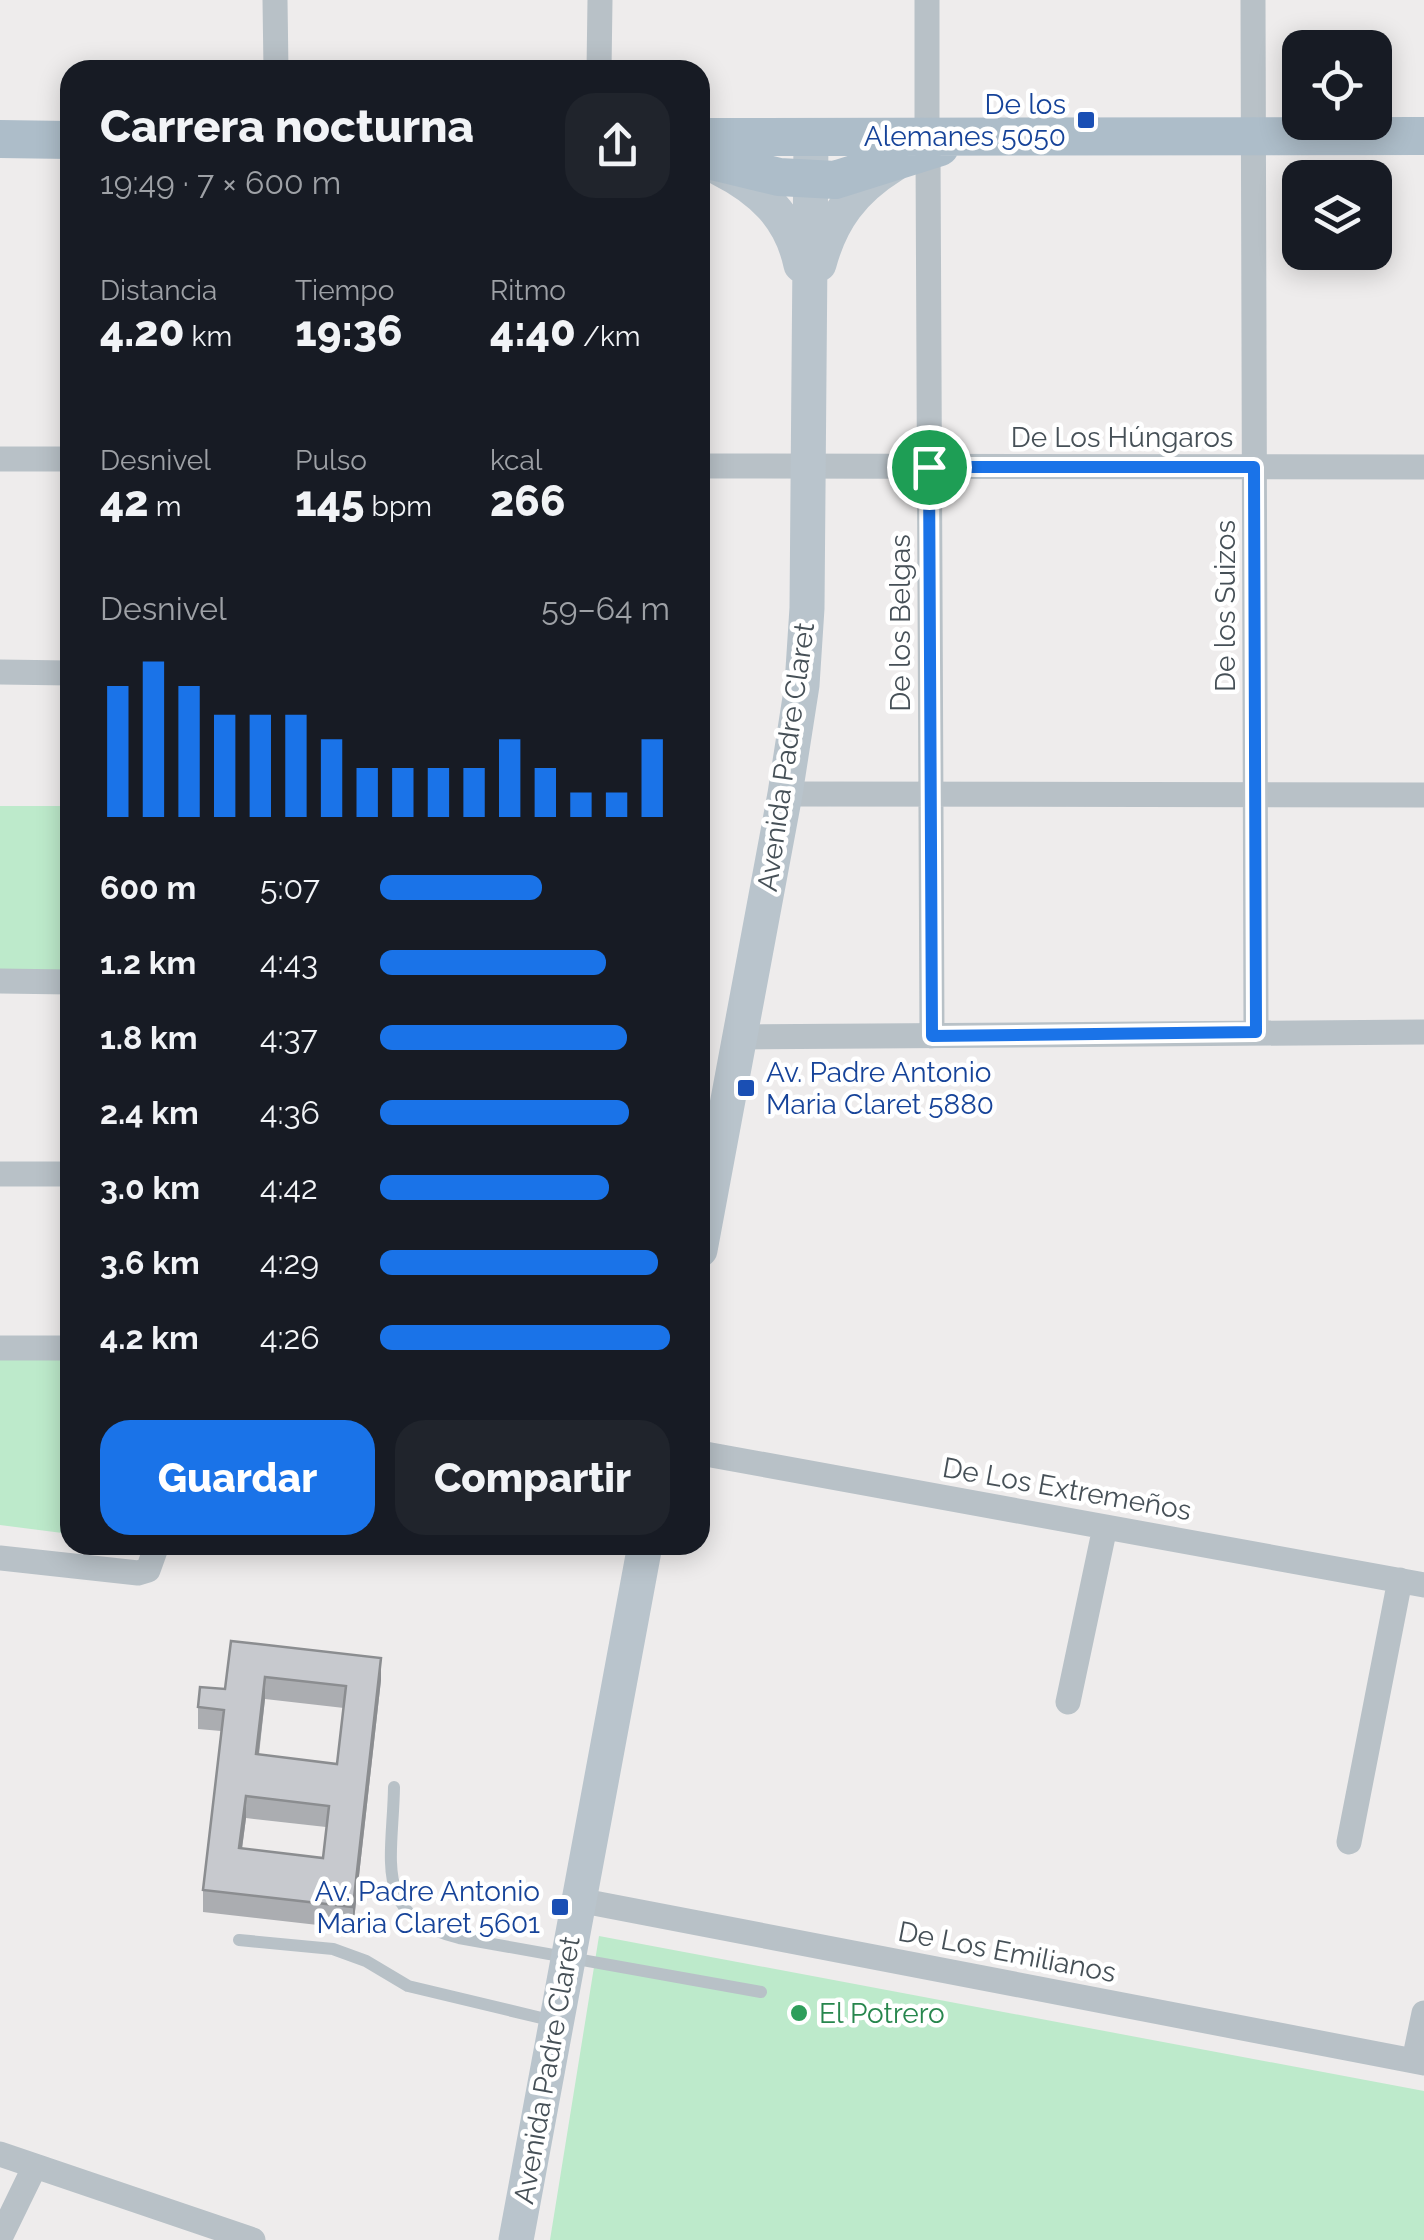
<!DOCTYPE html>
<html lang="es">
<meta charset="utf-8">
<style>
:root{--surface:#171b24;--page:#20242c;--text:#f1f3f6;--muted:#9ea1a6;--accent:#1a73e8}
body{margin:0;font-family:Raleway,sans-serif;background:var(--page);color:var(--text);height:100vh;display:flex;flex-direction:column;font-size:38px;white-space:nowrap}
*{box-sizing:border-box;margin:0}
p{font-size:32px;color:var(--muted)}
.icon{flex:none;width:55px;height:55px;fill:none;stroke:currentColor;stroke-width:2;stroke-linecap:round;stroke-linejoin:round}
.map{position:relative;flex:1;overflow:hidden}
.drawer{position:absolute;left:60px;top:60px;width:650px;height:1495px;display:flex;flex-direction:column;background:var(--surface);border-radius:30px;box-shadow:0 5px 25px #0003}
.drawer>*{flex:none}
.tools{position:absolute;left:1282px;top:30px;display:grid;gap:20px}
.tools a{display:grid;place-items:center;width:110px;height:110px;border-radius:20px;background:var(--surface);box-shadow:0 5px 25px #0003;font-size:50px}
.pin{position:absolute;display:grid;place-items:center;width:85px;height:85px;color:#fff;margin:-42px;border:5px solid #fff;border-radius:50%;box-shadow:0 2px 10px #0007}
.round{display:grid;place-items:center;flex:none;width:105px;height:105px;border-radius:30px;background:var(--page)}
.head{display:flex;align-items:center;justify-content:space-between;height:170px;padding:0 40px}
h1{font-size:45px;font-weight:800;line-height:75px}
.metrics{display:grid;grid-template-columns:repeat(3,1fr);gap:15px;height:170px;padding:10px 40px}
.metrics div{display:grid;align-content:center}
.metrics b{font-size:42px;font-weight:800}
.metrics small{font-size:28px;font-weight:400}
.metrics p{font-size:28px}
.chart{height:280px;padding:20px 40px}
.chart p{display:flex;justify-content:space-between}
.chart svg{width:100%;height:180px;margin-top:10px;stroke:var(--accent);stroke-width:6}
.primary-button{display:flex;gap:20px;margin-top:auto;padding:20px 40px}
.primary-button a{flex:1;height:115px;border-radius:30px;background:var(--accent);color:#fff;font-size:40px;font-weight:800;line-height:115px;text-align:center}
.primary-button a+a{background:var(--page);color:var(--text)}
ul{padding:0 40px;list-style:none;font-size:32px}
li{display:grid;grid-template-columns:160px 120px 1fr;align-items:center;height:75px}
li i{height:25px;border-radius:12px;background:var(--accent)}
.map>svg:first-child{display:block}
.green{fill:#bdeacb}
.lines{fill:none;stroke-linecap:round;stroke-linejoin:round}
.service{stroke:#b8c1c7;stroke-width:12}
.minor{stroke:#b8c1c7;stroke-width:25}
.secondary{stroke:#b9c4cc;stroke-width:35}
.primary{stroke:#adbdc9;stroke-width:38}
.wall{fill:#abadb1;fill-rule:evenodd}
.shaded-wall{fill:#8b8d90}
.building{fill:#c7c9ce;stroke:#8b8d90;stroke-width:2.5;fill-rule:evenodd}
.route-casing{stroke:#fff;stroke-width:20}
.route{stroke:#1a73e8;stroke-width:12}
.transit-dot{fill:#1a4fb4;stroke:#fff;stroke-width:4}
.leisure-dot{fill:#2e9e5b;stroke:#fff;stroke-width:4}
.labels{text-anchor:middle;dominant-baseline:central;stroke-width:9;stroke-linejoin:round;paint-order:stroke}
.transit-label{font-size:28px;fill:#164399;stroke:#fff;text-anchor:end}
.street-label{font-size:28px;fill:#465057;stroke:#fff}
.leisure-label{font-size:28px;fill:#27864d;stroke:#fff;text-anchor:start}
</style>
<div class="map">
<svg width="1424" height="2240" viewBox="0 0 1424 2240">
<rect width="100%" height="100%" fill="#eeecec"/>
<path class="green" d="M0,806H70V978L0,977Z
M0,1355L70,1356V1534L0,1525Z
M599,1936L1424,2091V2240H550Z"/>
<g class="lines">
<path class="service" d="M394,1787C393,1859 371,1917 459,1938L761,1992
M239,1940L333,1949L366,1961L408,1986L554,2021"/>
<path class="minor" d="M275,0L276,70
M927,0V135
M1253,0L1256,1032
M599,70L600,0
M928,150L932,1036
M0,459H70
M700,466L1424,467
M0,672L70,673
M785,794L1424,795
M0,981L70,982
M740,1037L1424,1032
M0,1174H70
M0,1348H70
M700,1453L1424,1585
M0,1558L138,1573L148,1570L157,1545
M1068,1702L1105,1527
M1349,1842L1400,1580
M578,1900L1424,2063
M1414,2061L1424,2013
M0,2154L253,2240
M0,2238L35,2166"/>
<path class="secondary" d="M719,168C761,189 791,217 801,265
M819,264C831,219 853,190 893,165
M700,1250L785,794L802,685L807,608L811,137
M516,2240L645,1545"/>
<path class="primary" d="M700,137L1424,136
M0,139L70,140
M700,158L779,177L835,180L940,147"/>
</g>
<path class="wall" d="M231,1641L381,1680L353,1929L203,1912V1890L221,1731L198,1729V1707L225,1689ZM265,1699L344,1708L337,1764L259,1755ZM246,1818L326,1827L323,1858L242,1849Z"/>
<path class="shaded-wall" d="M381,1658V1680L353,1929V1907Z
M265,1677V1699L256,1776V1754Z
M246,1796V1818L239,1870V1848Z"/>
<path class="building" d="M231,1641L381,1658L353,1907L203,1890L224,1710L198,1707L200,1687L225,1689ZM265,1677L346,1686L337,1764L256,1754ZM246,1796L329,1806L323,1858L239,1848Z"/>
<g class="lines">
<defs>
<path id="route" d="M929,467H1254L1256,1032L932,1036Z"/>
</defs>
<use href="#route" class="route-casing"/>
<use href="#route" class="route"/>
</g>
<g class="transit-dot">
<rect x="1076" y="110" width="20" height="20" rx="5"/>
<rect x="736" y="1078" width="20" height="20" rx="5"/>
<rect x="550" y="1897" width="20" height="20" rx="5"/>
</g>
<circle class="leisure-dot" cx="799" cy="2013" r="10"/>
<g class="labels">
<g class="transit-label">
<text x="1066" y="104">De los<tspan x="1066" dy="32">Alemanes 5050</tspan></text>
<text x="766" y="1072" text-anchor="start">Av. Padre Antonio<tspan x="766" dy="32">Maria Claret 5880</tspan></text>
<text x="540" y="1891">Av. Padre Antonio<tspan x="540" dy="32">Maria Claret 5601</tspan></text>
</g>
<g class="street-label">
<text x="1122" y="437">De Los Húngaros</text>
<text transform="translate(1225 606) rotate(-90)">De los Suizos</text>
<text transform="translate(900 623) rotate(-90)">De los Belgas</text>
<text transform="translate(786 757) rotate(-82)">Avenida Padre Claret</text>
<text transform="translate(1067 1489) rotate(10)">De Los Extremeños</text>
<text transform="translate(1007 1952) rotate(11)">De Los Emilianos</text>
<text transform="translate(547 2070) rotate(-80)">Avenida Padre Claret</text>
</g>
<g class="leisure-label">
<text x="819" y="2013">El Potrero</text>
</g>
</g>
</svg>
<div class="tools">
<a><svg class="icon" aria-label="locate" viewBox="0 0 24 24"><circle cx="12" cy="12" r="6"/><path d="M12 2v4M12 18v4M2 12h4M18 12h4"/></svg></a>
<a><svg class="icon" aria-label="layers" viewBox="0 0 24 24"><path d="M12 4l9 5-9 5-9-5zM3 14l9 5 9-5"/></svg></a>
</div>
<div class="pin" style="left:929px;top:467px;background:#1e9e55"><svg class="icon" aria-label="arrive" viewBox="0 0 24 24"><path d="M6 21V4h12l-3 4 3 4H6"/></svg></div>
<section class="drawer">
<div class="head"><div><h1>Carrera nocturna</h1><p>19:49 · 7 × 600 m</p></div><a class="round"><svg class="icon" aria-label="share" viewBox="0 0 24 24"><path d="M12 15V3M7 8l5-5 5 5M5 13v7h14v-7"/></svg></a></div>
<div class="metrics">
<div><p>Distancia</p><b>4.20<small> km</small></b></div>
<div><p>Tiempo</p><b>19:36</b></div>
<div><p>Ritmo</p><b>4:40<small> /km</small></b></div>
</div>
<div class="metrics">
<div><p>Desnivel</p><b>42<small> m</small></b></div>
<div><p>Pulso</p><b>145<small> bpm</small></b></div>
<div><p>kcal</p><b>266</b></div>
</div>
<div class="chart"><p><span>Desnivel</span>59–64 m</p>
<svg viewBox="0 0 160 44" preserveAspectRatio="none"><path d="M5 44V12M15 44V6M25 44V12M35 44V19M45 44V19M55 44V19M65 44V25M75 44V32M85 44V32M95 44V32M105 44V32M115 44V25M125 44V32M135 44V38M145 44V38M155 44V25"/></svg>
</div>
<ul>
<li><b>600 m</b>5:07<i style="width:56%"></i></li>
<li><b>1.2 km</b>4:43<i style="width:78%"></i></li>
<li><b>1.8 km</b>4:37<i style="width:85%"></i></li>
<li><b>2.4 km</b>4:36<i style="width:86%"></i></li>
<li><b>3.0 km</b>4:42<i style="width:79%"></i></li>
<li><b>3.6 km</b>4:29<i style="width:96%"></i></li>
<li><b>4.2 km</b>4:26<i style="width:100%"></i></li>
</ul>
<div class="primary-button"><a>Guardar</a><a>Compartir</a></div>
</section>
</div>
